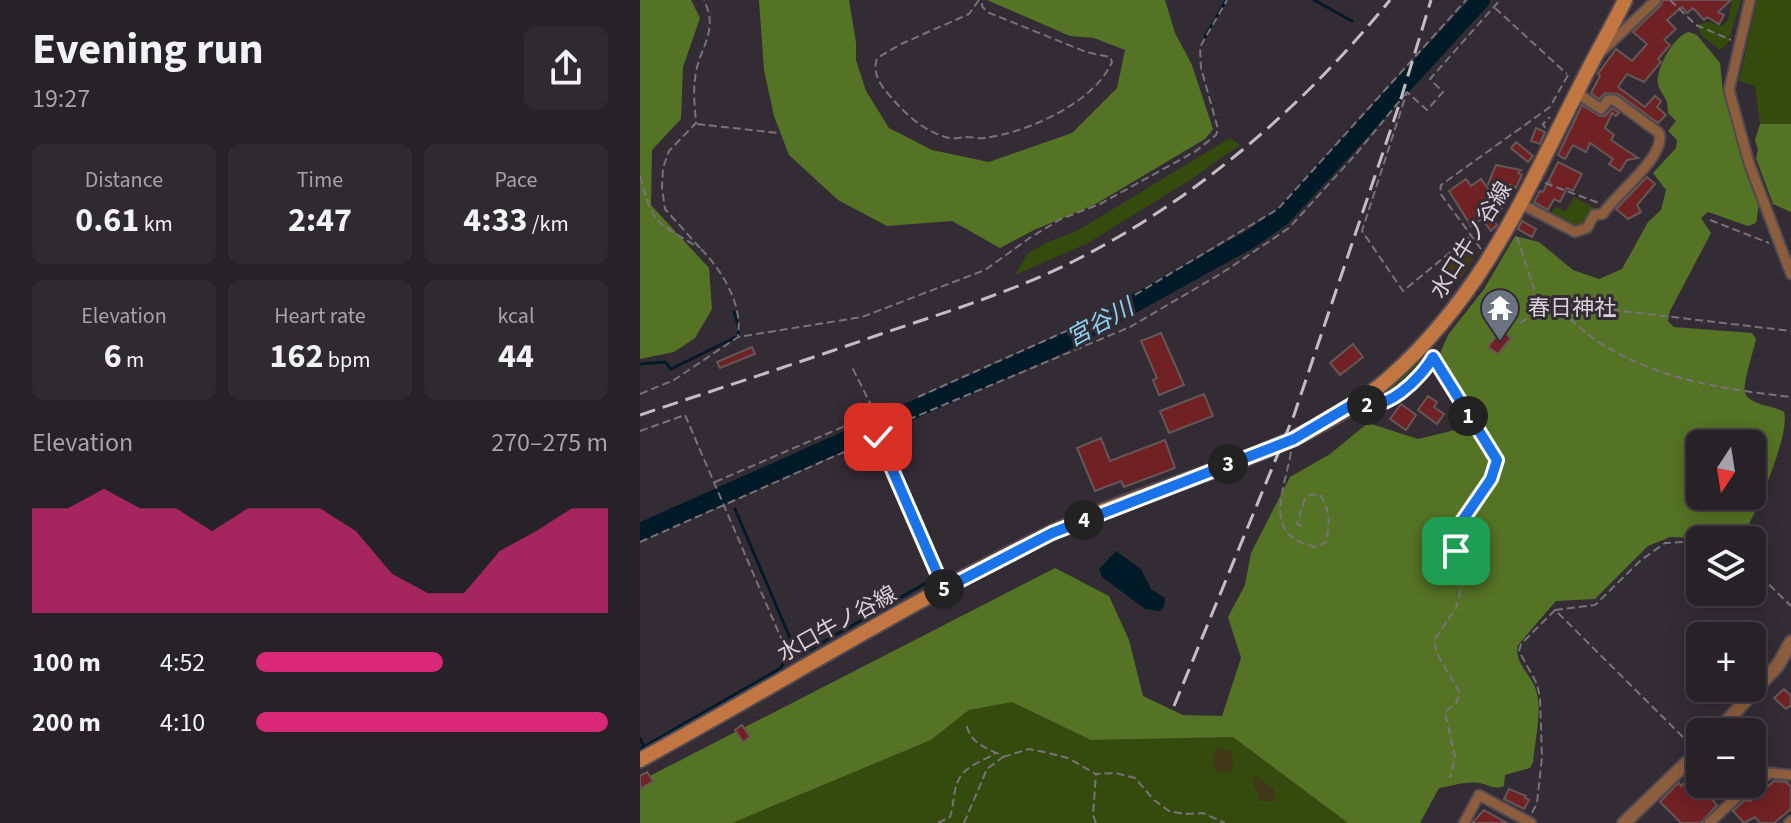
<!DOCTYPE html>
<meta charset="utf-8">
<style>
:root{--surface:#272128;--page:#2f2930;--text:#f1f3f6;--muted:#a4a3a8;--line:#433e45;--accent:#db2777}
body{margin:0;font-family:"Source Sans 3","Noto Sans JP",sans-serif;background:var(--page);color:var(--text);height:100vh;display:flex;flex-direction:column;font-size:30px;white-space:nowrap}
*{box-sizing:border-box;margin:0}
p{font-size:26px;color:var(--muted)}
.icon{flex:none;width:44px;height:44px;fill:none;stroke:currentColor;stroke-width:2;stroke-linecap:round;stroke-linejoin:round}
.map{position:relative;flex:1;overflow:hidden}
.details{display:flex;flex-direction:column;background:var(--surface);width:640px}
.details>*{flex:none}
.needle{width:52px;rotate:192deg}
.fabs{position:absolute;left:1046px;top:430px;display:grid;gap:16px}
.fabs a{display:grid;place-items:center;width:80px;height:80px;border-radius:12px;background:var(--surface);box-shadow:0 4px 20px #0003,0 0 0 2px var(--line);font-size:40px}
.pin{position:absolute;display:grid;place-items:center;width:68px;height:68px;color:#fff;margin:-34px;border-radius:16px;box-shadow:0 4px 12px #0006}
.km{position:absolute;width:40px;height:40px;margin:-20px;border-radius:50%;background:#222;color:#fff;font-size:22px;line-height:40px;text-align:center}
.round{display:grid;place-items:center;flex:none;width:84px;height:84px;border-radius:12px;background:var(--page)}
.headline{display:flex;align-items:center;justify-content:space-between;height:136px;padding:0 32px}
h1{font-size:44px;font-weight:700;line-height:60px}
.metrics{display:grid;grid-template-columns:repeat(3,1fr);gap:12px;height:136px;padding:8px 32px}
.metrics div{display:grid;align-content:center;border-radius:12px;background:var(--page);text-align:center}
.metrics b{font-size:34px;font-weight:700}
.metrics small{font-size:22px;font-weight:400}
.metrics p{font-size:22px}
.chart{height:224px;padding:16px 32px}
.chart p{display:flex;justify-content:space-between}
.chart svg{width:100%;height:144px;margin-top:8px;fill:var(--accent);opacity:.7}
ul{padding:0 32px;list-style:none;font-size:26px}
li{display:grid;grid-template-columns:128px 96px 1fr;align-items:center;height:60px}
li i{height:20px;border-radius:10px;background:var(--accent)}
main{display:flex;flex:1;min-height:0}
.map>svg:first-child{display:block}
.green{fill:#354b0e}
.forest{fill:#557325;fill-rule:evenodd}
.sand{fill:#3f3716}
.water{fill:#001b27}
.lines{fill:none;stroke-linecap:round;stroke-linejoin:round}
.stream{stroke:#001b27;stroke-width:3}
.river{stroke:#001b27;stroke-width:18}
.building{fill:#702124;stroke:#645756;stroke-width:2}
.minor-casing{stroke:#514a52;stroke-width:13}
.tertiary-casing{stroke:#514a52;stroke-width:16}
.secondary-casing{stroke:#514a52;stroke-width:18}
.path{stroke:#79727a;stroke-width:2;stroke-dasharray:8 4;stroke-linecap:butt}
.minor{stroke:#8d5e3e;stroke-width:9}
.tertiary{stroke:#8d5e3e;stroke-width:12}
.secondary{stroke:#c27642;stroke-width:14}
.rail{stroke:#c2bdc3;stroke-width:3;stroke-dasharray:16 8;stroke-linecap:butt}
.route-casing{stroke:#fff;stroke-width:16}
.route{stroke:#1a73e8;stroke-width:10}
.labels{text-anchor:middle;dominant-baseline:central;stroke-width:6;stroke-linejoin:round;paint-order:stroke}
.street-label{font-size:22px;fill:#d7d2d8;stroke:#342c35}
.poi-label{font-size:22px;fill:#d7d2d8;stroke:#342c35;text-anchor:start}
.water-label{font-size:24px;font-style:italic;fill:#8ad3f2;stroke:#342c35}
</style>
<main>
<section class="details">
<div class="headline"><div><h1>Evening run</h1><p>19:27</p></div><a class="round"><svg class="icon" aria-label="share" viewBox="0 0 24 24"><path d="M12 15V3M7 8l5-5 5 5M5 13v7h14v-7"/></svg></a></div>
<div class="metrics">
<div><p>Distance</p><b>0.61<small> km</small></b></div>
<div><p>Time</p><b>2:47</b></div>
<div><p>Pace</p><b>4:33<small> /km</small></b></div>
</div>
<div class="metrics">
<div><p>Elevation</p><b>6<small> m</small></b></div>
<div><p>Heart rate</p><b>162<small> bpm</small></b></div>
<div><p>kcal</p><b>44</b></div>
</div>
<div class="chart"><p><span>Elevation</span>270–275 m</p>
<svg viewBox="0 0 160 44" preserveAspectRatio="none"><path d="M0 44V12L10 12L20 6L30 12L40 12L50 19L60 12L70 12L80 12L90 19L100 32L110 38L120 38L130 25L140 19L150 12L160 12V44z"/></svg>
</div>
<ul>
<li><b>100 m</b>4:52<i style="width:53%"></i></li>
<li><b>200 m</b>4:10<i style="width:100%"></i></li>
</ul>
</section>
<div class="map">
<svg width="1151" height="823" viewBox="0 0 1151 823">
<rect width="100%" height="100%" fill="#342c35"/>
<path class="green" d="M1092,0H1101L1088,43L1080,50L1063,37L1056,25L1068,22L1082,26L1088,20Z
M1117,0H1151V124H1120L1115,86L1099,81Z
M590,138L600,145L550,180L448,243L375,275L388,253L408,242L437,231Z
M934,197L956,209L944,226L935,230L910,216L915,207L926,211Z
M783,358C775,380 756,399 732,398Z
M372,701L451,740L593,737L708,823H92L291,740L329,710Z
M1070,784H1101L1104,787L1088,803Z"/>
<path class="forest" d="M0,0H51L60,18L43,67L41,119L12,150L11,205L69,268L72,309L55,338L34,352L0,359Z
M119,0H209L216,42V60L226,91L249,128L292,150L349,162L432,133L477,88L485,50L454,38L430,36L347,0H525L535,33L552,65L573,129L565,139L454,205L394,230L360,248L312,221L247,226L198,200L149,155L134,116L124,70Z
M1049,32L1057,35L1080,63L1083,92L1119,204L1116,223L1108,226L1068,212L1061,218L1071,233L1030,311L1028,321L1034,327L1112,333L1116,339C1114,350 1102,385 1105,393C1111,406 1133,405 1144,412C1151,433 1114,519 1100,540L1030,537L1008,546L955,599L916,601L878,645C874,661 888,672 894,685C904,706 895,739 893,762L890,768L865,775L864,786C853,790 850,785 839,783C828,781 811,786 799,788L780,823H708L593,737L451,740L372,702L329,710L291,740L92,823H0V781L415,568L469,596L489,640L503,696L543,715L582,716L601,658L588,617L605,585L611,553L650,477L690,454L728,423L778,439L815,430L825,402L798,358L808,335L844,289L875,236L899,242L933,270L959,279L982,269L1008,222L1021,210L1026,190L1013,173L1036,148L1037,140L1028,131L1036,121L1028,113C1028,95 1022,98 1018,84C1015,70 1034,35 1049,32ZM1060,444H1112V496H1060Z
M1120,124H1151V212L1133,204L1116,158L1118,150L1115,140Z"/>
<path class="sand" d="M826,250L834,260L819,281L807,266Z
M580,748L592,753L593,772H579L573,768L575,751Z
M617,776L634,789L635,801H620L612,779Z"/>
<path class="water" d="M476,551L501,569L511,589L525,598L524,607L520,611L505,609L462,577L459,569Z"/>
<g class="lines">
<path class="stream" d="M674,0L712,21
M565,37L586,0
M0,364L25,362L31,369L98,336L99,328L94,312
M95,509L156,652L164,653L291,580
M0,738L4,747
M0,749L141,668L144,660"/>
<path class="river" d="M0,532L421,344L609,240L642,217L841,0"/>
</g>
<path class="building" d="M1023,0H1091L1078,12L1084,15L1079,24L1067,17L1064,20L1053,8L1047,13L1042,7L1027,20L1036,29L1024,40L1030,45L1018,59L1021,62L1004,82L987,74L978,87L1005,107L1015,96L1021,101L1017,107L1026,115L1018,123L978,94L965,93L959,99L951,93L960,76L958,74L976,49L992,61L1007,44L993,32L1021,5Z
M942,105L960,116H965L972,108L979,113L976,116L972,113L965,128L974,135L971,140L998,158L987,160L980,171L969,164L973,159L950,143L946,152L933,145L925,159L918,155Z
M896,128L905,132L900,144L891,141Z
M876,142L893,156L888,162L871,148Z
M918,162L942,174L933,191L927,188L920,202L914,199L908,210L894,202L900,191L903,192L908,181L910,182L909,180Z
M856,165L881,170L878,173L882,175L876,188L870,185L864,191L848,184Z
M1007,177L1015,184L997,205L1001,212L988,219L976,209Z
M826,179L831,186L841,179L862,208L851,216L857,225L851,231L842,219L831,226L809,191Z
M882,221L896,229L892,237L878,229Z
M861,330L871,338L858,354L848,347Z
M521,333L544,385L519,395L513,380L517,378L501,341Z
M713,344L723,357L700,375L690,363Z
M112,347L115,354L80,368L77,362Z
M564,394L573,416L529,433L520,411Z
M788,396L797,402L794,407L804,414L797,424L778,410Z
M761,404L776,415L766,430L750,419Z
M461,438L470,461L525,440L535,468L484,487L481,481L455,491L437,448Z
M1144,689L1151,696V705L1146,709L1134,698Z
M102,725L110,737L103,742L95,730Z
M7,772L13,781L0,789V776Z
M1052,776L1077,805L1061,823H1041L1020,802L1036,785L1039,783L1041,786Z
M1134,781L1146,782L1151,787V809L1134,823H1120L1115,817L1104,823L1093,811L1105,800L1111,801L1108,797L1116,789L1119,788L1122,792Z
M869,789L886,796L885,798L889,800L884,809L864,799Z
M844,810L867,823H832Z"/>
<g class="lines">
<defs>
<path id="minor" d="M1110,0L1089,90L1109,163L1151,274
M963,50L1016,0
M881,204L935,232L947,228L954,215L963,214C975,194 1027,156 1019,133L974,100H968L961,109L937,93
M718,401C743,418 782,377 793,357
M1112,783L1130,773L1151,775
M824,823L839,795L891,823
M1069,823L1111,784
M1149,823L1151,821"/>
<path id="tertiary" d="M1077,732L1138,665L1151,642
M984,823L1060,750"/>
<path id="secondary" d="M0,760C137,685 269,602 409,534C517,482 661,457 750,377C844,293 884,196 940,86C954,57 971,29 985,0"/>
</defs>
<use href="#minor" class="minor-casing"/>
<use href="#tertiary" class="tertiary-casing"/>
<use href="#secondary" class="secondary-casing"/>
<path class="path" d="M339,0L329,14L261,44L237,58C232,73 240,85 250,96C265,114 286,133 309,138C315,139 321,137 327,137C333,137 339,139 345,138C388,132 454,103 472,62L470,57L446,52L347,12L342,6V0
M1030,0L1056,25L1091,40
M855,8L927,74
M57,124L138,133
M905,128L903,124L910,117
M0,176C13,225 15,221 56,246
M905,183L959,203
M1070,220L1129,243
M829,237L763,291L722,231L767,92L787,110L803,92L790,79L860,0
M877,237L900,307
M60,248L25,209L22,188L23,168L29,151L56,123C55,109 53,93 55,79C58,47 80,33 64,0
M61,249C82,270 103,305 98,336
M841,249L800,193L801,185L910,107L928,75
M921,311C935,323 949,337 965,346C1021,380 1088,390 1151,397
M880,323L901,309H965L1151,331
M799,367L857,460L851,479L818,527L816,551L823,583L816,608L795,639L796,652L819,691L817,702L805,712L815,757L810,778
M0,394L34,380L98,337L222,317L345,270L391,237L421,219L460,204L556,151L576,135L578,129L561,68L560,47L587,0
M278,397L458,317L638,209L826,0
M246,429L490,327L582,273L649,228L716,154L767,92
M0,431L45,415L150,659
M651,452C644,493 621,536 676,547L686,542C690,524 690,512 681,496L671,494L664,501L657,524L663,527
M75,482L235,413L212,367
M0,542L238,437L298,577
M1112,568L1151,606
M915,610L955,605L1001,560L1025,543L1060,541
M363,757L389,749L404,752L428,758L456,774L476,773L495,778L514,800L529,811L545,814L563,813L585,823
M892,813L897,803L902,757L900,698L897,684L879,651L881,644L915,610L1049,743
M298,823L310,817C314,805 313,790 319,779C325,766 345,760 356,753C340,745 331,742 326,724
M324,823L347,769L363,757L357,753
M456,823L453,815L456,774"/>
<use href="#minor" class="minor"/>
<use href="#tertiary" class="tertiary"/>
<use href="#secondary" class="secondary"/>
<path class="rail" d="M0,415C80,388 161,362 241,334C306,312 372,292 434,261C557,199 663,107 750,0
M534,706L654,415L759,105L791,0"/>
</g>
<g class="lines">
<defs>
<path id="route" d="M238,437L304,589L412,533L654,439L718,401C743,417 782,377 793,357L857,460L851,479L818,527L816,551"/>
</defs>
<use href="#route" class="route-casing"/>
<use href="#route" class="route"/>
</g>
<defs>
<symbol id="temple-pin" viewBox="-11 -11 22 30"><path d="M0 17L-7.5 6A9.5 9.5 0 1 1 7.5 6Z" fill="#6b7280" stroke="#342c35"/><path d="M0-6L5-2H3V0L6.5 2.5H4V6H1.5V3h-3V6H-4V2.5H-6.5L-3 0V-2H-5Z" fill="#fff"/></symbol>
</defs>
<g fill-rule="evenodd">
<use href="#temple-pin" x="838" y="286" width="44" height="60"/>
</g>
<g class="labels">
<g class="street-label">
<text transform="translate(831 240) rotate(-58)">水口牛ノ谷線</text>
<text transform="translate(197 624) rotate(-29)">水口牛ノ谷線</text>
</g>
<g class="poi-label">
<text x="888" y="308">春日神社</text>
</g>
<g class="water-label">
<text transform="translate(460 323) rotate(-29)">宮谷川</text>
</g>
</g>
</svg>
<div class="fabs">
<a><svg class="needle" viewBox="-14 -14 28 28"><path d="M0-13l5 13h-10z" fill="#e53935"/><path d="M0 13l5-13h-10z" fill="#a4a3a8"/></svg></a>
<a><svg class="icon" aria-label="layers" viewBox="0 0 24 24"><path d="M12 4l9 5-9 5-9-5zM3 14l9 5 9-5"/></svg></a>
<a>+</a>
<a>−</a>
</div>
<div class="pin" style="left:816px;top:551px;background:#1e9e55"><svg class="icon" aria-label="arrive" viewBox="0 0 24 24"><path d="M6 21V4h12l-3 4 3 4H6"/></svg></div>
<div class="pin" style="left:238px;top:437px;background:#d93025"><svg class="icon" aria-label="check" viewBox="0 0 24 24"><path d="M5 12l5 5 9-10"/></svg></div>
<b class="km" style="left:828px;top:416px">1</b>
<b class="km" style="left:727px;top:405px">2</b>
<b class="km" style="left:588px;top:464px">3</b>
<b class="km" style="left:444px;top:520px">4</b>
<b class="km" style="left:304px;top:589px">5</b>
</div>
</main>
